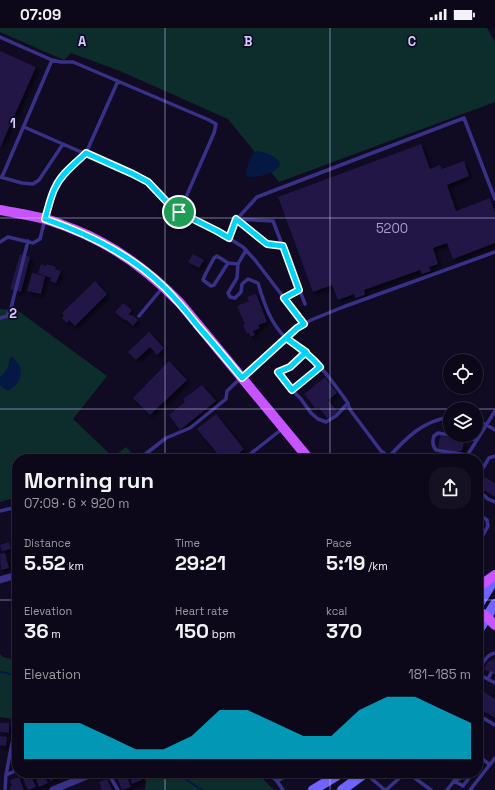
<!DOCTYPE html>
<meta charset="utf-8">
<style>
:root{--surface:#0c081a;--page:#151123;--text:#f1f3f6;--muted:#9a9aa2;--line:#2c2939;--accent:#00d4f8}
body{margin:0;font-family:"Space Grotesk",sans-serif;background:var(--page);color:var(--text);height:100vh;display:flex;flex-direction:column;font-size:15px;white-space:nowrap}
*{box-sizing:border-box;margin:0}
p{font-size:13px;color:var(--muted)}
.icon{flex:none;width:22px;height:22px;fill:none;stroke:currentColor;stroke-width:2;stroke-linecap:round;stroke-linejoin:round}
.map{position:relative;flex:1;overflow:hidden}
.drawer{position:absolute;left:12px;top:426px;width:471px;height:324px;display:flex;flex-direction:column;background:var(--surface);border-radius:16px;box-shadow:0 1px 3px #0004,0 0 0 1px var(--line)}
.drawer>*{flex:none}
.fabs{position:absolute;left:443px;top:326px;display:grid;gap:8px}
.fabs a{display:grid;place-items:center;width:40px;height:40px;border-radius:50%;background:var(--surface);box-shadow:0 1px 3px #0004,0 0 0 1px var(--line);font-size:20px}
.pin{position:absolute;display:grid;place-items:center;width:34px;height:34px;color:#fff;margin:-17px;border:2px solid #fff;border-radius:50%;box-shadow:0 1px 4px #0007}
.round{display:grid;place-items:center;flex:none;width:42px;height:42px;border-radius:16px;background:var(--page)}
.headline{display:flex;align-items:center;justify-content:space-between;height:68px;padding:0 12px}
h1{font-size:22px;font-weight:800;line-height:30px}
.stats{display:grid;grid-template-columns:repeat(3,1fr);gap:6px;height:68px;padding:4px 12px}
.stats div{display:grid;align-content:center}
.stats b{font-size:20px;font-weight:800}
.stats small{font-size:11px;font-weight:400}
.stats p{font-size:11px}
.chart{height:112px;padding:8px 12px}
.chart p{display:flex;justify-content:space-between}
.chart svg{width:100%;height:72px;margin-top:4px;fill:var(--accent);opacity:.7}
.status{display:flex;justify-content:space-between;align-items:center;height:28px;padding:0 20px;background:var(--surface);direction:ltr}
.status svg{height:11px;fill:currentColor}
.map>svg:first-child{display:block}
.green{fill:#0d2d2d}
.water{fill:#041843}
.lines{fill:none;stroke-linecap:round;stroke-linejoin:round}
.stream{stroke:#041843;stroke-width:2}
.building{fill:#211546;filter:url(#shadow)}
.lane{stroke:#383187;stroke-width:3.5}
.street{stroke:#383187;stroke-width:7}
.secondary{stroke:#6f64ff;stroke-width:10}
.primary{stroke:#c754ff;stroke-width:10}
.route-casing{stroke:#fff;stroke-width:8}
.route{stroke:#00d4f8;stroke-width:5}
.grid{fill:none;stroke:#d5cdff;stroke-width:1;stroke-opacity:0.55}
.labels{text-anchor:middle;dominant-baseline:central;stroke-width:3.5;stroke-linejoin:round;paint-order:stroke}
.number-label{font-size:13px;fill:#a89fd1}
.grid-label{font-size:13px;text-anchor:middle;font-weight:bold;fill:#d5cdff;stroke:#100b23;stroke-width:3.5;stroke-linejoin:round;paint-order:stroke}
</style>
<div class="status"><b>07:09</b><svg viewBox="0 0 49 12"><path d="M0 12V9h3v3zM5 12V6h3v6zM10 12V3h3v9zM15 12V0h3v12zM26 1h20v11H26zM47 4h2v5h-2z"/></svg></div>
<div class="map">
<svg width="495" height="762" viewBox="0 0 495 762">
<defs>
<filter id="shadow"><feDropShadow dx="3" dy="3" stdDeviation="2" flood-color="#0009"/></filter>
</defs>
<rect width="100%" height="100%" fill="#100b23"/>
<path class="green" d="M0,0H487L495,14V74L279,154L228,91L120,43L71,25L64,32L0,4Z
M0,281L17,282L107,348L73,391L113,429L126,419L137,431H17V469L0,474Z
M0,626L3,629L17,632V683L14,691L0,689Z
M142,745H261L264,752L274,762H145L146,754Z"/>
<path class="water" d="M257,123C264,123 275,128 280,134C280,136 280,138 278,140C273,146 254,151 247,148L246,145C248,137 249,128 257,123Z
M10,329H12C20,334 24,346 18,354C15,358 11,360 8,363L3,360L0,357V349C7,342 9,340 10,329Z"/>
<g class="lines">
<path class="stream" d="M0,644L8,645L17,650
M180,745L187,752L202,762"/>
</g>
<path class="building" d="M0,23L36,39L0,120Z
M421,116L430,141L440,137L442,141L464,133L469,148L447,157L456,183L490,170L495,185V215L453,231L447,215L433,220L438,236L429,239L431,243L422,246L420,242L364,262L365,267L355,270L354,266L338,272L332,257L313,264L278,169Z
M20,226L30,229L21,264L10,261Z
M193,226L204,232L199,240L188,234Z
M41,236L46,238L47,236L56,239L55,241L61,243L56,255L50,253L51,250L38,245Z
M32,245L45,248L41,266L27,263Z
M95,253L107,266L75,298L69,292L67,295L62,290L64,288L62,285Z
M256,266L267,294L258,297L260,300L253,303L255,307L250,309L249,305L247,306L243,297L245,296L237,278L249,273L247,269Z
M123,275L132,282L129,286L131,288L132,287L138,292L133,298L125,291L124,292L115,284Z
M149,304L164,320L157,327L150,319L136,332L128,324Z
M169,333L187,352L150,387L133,370Z
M325,349L337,365L328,372L338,384L328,391L318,379L316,381L304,366Z
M202,357L216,373L180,402L169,387L185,374L183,371Z
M216,386L244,421L232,431H222L197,401Z
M440,408L457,411V413L464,414L462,423H459V424L438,420Z
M485,449L495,455V469L479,459Z
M9,514L11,521L2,523L0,517Z
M5,525L9,540L1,542L0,526Z
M495,631V647L484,641L488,634Z
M484,664L495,671V690L478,680V675Z
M0,695H9V705L0,704Z
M0,708L7,709L6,718L0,717Z
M24,745H30L36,759L28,762L21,746Z
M34,745H43L48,755L39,759Z
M47,745H57L59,749L50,753Z
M115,745H126L131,759L122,762Z
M128,745H139L142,752L132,756Z
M454,745H470L464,753Z
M19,749L24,762H11L10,759L12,758L10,752Z
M107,751L112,762H102L99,754Z"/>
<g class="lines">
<path class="lane" d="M0,9L52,32L61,34H73L209,92L216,96L214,105L179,185
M24,99L136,148L147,154L167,174L179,185L217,203L243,219L255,232L304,296
M0,149L22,155L33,156L39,152L63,116
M2,149L52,32
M229,210L237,191L273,193L305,276
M0,214L8,209L33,215L40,211L45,191L55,158L62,149L73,137L86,125L118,53
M283,218L267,216L237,191L257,169L464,90L495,171
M246,222L238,236L237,250L228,265L230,269L235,270L241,264L242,256L248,251L258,255C264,275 270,295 286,310C294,318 305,322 313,331C326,344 337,360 348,375L336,388L326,394L318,391L311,385L301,371L287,357L278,344L290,339L306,324
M228,235L214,257L211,258L203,252L205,247L214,230L217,228L228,235L238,236
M284,270L299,262
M139,288L163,259
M0,290L7,288L11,280L28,213
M292,362L320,339
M348,375L349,379L351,383L381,423L392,431
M476,392L487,397L495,402
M467,427L436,422C432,417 432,413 434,408L438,405L477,412
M143,428L166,410L190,400L226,371L227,363L260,332L280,317L297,300L311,292L343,279L495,224
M244,431L282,401
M387,431C405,411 422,393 450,389
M465,431L495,383
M478,448L489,430L495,428
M478,462L488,471L495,474
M0,483L17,479
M478,486L487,492L488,498L478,516
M478,644C482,636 486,627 495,625
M478,646L495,655
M488,651L491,645
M478,687L495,697
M478,727L490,737
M108,745L118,762
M267,745L277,753L292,745
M408,745L431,762
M366,746L385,762
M6,747L17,742
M277,753L283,762
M454,753L463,758L473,745
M454,753L461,750
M5,762L6,747L12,715L17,714
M386,762L405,745
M447,762L454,753L455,746
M470,762L495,730"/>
<path class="street" d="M0,552L17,547
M53,762L94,745"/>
<path class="secondary" d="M478,578L495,550
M478,603L495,576
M313,762L341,745
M342,762L365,745"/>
<path class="primary" d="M0,182C15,185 30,187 45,191C54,193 64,198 73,201C116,218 149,243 180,275L309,431
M478,559L495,547
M478,583L487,589L495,597"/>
</g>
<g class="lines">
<defs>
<path id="route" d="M179,184L167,174L148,154L133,146L86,125C76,135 62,145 56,158C51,166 48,181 45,191C89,206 130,226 164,259C176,271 187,284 198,298C213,315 227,332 242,350L286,310C299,319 310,327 320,339L292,362L278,344L290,339L306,324L286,310L297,300L304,296L284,270L299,262L283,218L267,216L236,191L229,210L217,203L179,184"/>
</defs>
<use href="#route" class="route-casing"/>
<use href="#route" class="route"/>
</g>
<path class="grid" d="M165,0V431M330,0V431M0,190H495M0,381H450M450,381H476M476,381H495M0,572H17M478,572H495M165,745V762M330,745V762"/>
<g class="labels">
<g class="number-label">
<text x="392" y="200">5200</text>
</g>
</g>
<g class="grid-label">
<text x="82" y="18">A</text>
<text x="248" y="18">B</text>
<text x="412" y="18">C</text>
<text x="13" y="100">1</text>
<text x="13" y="290">2</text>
</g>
</svg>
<div class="fabs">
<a><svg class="icon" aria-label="locate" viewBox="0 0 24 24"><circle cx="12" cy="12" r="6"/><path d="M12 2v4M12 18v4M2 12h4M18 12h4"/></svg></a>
<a><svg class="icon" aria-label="layers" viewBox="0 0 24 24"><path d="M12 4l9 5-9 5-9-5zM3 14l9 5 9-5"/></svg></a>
</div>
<div class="pin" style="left:179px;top:184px;background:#1e9e55"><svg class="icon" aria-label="arrive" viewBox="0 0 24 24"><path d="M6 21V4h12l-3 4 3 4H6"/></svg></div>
<section class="drawer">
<div class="headline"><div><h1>Morning run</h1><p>07:09 · 6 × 920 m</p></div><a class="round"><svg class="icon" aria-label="share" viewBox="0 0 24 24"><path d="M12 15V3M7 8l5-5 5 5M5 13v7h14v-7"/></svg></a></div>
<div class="stats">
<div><p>Distance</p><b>5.52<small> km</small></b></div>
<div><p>Time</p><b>29:21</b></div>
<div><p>Pace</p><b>5:19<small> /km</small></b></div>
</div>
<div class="stats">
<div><p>Elevation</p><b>36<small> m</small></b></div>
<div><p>Heart rate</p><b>150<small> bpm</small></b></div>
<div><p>kcal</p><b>370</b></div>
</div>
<div class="chart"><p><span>Elevation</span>181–185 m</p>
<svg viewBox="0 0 160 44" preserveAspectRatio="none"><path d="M0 44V22L10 22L20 22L30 30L40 38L50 38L60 30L70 14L80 14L90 22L100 30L110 30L120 14L130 6L140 6L150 14L160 22V44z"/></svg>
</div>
</section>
</div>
